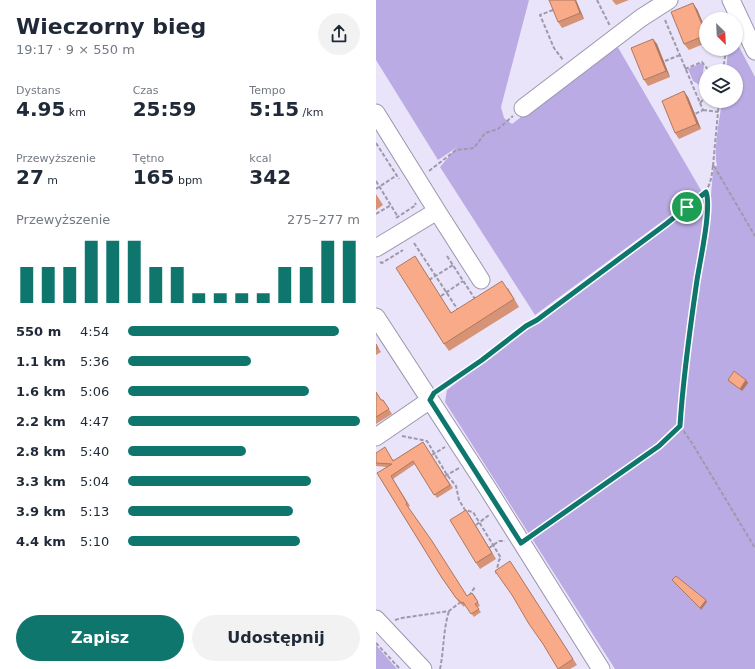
<!DOCTYPE html>
<html lang="pl">
<meta charset="utf-8">
<style>
:root{--surface:#fff;--page:#f2f2f3;--text:#1f2937;--muted:#747a83;--accent:#0f766e}
body{margin:0;font-family:"DejaVu Sans",sans-serif;background:var(--page);color:var(--text);height:100vh;display:flex;flex-direction:column;font-size:15px;white-space:nowrap}
*{box-sizing:border-box;margin:0}
p{font-size:13px;color:var(--muted)}
.icon{flex:none;width:22px;height:22px;fill:none;stroke:currentColor;stroke-width:2;stroke-linecap:round;stroke-linejoin:round}
.map{position:relative;flex:1;overflow:hidden}
.sheet{display:flex;flex-direction:column;background:var(--surface);width:376px}
.sheet>*{flex:none}
.needle{width:26px;rotate:156deg}
.buttons{position:absolute;left:323px;top:12px;display:grid;gap:8px}
.buttons a{display:grid;place-items:center;width:44px;height:44px;border-radius:50%;background:var(--surface);box-shadow:0 1px 3px #0004;font-size:20px}
.pin{position:absolute;display:grid;place-items:center;width:34px;height:34px;color:#fff;margin:-17px;border:2px solid #fff;border-radius:50%;box-shadow:0 1px 4px #0007}
.round{display:grid;place-items:center;flex:none;width:42px;height:42px;border-radius:21px;background:var(--page)}
.headline{display:flex;align-items:center;justify-content:space-between;height:68px;padding:0 16px}
h1{font-size:22px;font-weight:600;line-height:30px}
.stats{display:grid;grid-template-columns:repeat(3,1fr);gap:6px;height:68px;padding:4px 16px}
.stats div{display:grid;align-content:center}
.stats b{font-size:20px;font-weight:600}
.stats small{font-size:11px;font-weight:400}
.stats p{font-size:11px}
.chart{height:112px;padding:8px 16px}
.chart p{display:flex;justify-content:space-between}
.chart svg{width:100%;height:72px;margin-top:4px;stroke:var(--accent);stroke-width:6}
.primary-button{display:flex;gap:8px;margin-top:auto;padding:8px 16px}
.primary-button a{flex:1;height:46px;border-radius:24px;background:var(--accent);color:#fff;font-size:16px;font-weight:600;line-height:46px;text-align:center}
.primary-button a+a{background:var(--page);color:var(--text)}
ul{padding:0 16px;list-style:none;font-size:13px}
li{display:grid;grid-template-columns:64px 48px 1fr;align-items:center;height:30px}
li i{height:10px;border-radius:5px;background:var(--accent)}
main{display:flex;flex:1;min-height:0}
.map>svg:first-child{display:block}
.green{fill:#baabe4}
.lines{fill:none;stroke-linecap:round;stroke-linejoin:round}
.minor-casing{stroke:#9b96ab;stroke-width:19}
.path{stroke:#9e9aab;stroke-width:2;stroke-dasharray:4 2;stroke-linecap:butt}
.minor{stroke:#fff;stroke-width:17}
.wall{fill:#d69376}
.shaded-wall{fill:#ae7860}
.building{fill:#f9ab89;stroke:#ae7860}
.route-casing{stroke:#fff;stroke-width:8}
.route{stroke:#0f766e;stroke-width:5}
</style>
<main>
<section class="sheet">
<div class="headline"><div><h1>Wieczorny bieg</h1><p>19:17 · 9 × 550 m</p></div><a class="round"><svg class="icon" aria-label="share" viewBox="0 0 24 24"><path d="M12 15V3M7 8l5-5 5 5M5 13v7h14v-7"/></svg></a></div>
<div class="stats">
<div><p>Dystans</p><b>4.95<small> km</small></b></div>
<div><p>Czas</p><b>25:59</b></div>
<div><p>Tempo</p><b>5:15<small> /km</small></b></div>
</div>
<div class="stats">
<div><p>Przewyższenie</p><b>27<small> m</small></b></div>
<div><p>Tętno</p><b>165<small> bpm</small></b></div>
<div><p>kcal</p><b>342</b></div>
</div>
<div class="chart"><p><span>Przewyższenie</span>275–277 m</p>
<svg viewBox="0 0 160 44" preserveAspectRatio="none"><path d="M5 44V22M15 44V22M25 44V22M35 44V6M45 44V6M55 44V6M65 44V22M75 44V22M85 44V38M95 44V38M105 44V38M115 44V38M125 44V22M135 44V22M145 44V6M155 44V6"/></svg>
</div>
<ul>
<li><b>550 m</b>4:54<i style="width:91%"></i></li>
<li><b>1.1 km</b>5:36<i style="width:53%"></i></li>
<li><b>1.6 km</b>5:06<i style="width:78%"></i></li>
<li><b>2.2 km</b>4:47<i style="width:100%"></i></li>
<li><b>2.8 km</b>5:40<i style="width:51%"></i></li>
<li><b>3.3 km</b>5:04<i style="width:79%"></i></li>
<li><b>3.9 km</b>5:13<i style="width:71%"></i></li>
<li><b>4.4 km</b>5:10<i style="width:74%"></i></li>
</ul>
<div class="primary-button"><a>Zapisz</a><a>Udostępnij</a></div>
</section>
<div class="map">
<svg width="379" height="669" viewBox="0 0 379 669">
<rect width="100%" height="100%" fill="#eae4fb"/>
<path class="green" d="M0,0H153L125,107L128,118L136,124L240,44L326,192L159,315L64,167L80,148L62,160L0,60Z
M360,41L379,77V669H239L69,402L71,390L120,352L326,198L335,195L337,171L341,165C337,150 344,117 346,101H360V71H350L352,49H360Z
M326,63L328,66L325,86L317,81L312,69Z
M0,645L21,669H0Z"/>
<g class="lines">
<defs>
<path id="minor" d="M355,0L379,51
M147,108L265,18L293,0
M0,113L61,211
M0,248L61,211L105,280
M0,317L112,489L225,669
M0,437L54,400
M0,619L47,669"/>
</defs>
<use href="#minor" class="minor-casing"/>
<path class="path" d="M221,0L233,24L234,23
M177,10L164,15L178,48L187,60
M289,20L327,110L319,114
M289,61L304,55
M309,69L326,62L333,71
M347,71L350,49
M330,75L327,77V82L330,88
M324,103L326,101L330,94
M327,110L342,112
M0,143L23,179
M337,166L343,101
M338,166L379,236
M53,171L80,150L98,148L109,133L122,129L137,116
M0,181L22,217
M0,189L21,175
M0,214L15,205
M20,218L40,205L39,203
M38,243L82,310
M71,256L99,299
M4,262L6,263L27,250
M53,280L77,265
M65,296L87,281
M64,389L107,360L150,326L161,320L323,198C334,188 335,181 337,166
M304,426L316,443L379,548
M26,436L51,441L71,475L80,486L83,500L89,510L97,512L125,558L123,560L120,574
M56,455L69,447
M69,476L83,468
M100,525L113,515
M157,534L283,446L304,426L314,333L330,221L332,196L330,192
M113,548L123,541H129
M93,596L99,587
M19,620L26,618L73,611L86,601
M0,643L24,669
M64,669C68,650 67,630 73,611"/>
<use href="#minor" class="minor"/>
</g>
<path class="wall" d="M200,0L208,19L186,28L182,22Z
M236,0H253L240,5Z
M321,9L330,30V43L313,50L308,44Z
M277,39L281,44L294,77L272,86L268,80Z
M312,97L325,129L303,139L299,133Z
M0,194L7,205L0,210Z
M39,256L75,313L132,288L143,307L73,351L68,344Z
M0,344L5,352L0,355Z
M352,380H370L372,383L366,391L353,382Z
M0,392L5,400H7L16,414L0,424Z
M47,442L77,488L61,498L39,464L17,479L34,506L32,507L91,596L96,593L99,596L104,606L101,607L105,612L98,617L89,605L88,607L82,601L66,578L1,473L11,467L0,466V453L18,460Z
M90,510L120,559L104,569L100,563Z
M134,561L201,665L194,669H182L167,644Z"/>
<path class="shaded-wall" d="M199,0H200L208,19L204,13Z
M317,3L321,9L330,30V34Z
M277,39L281,44L294,77L290,71Z
M308,91L312,97L325,129L321,124Z
M370,380L372,383L366,391L364,389Z
M90,510L94,516L120,559L116,553Z
M330,600L331,602L325,610L324,608Z"/>
<path class="building" d="M173,0H199L204,13L182,22Z
M317,3L330,34V35L308,44L295,12Z
M277,39L290,71L268,80L255,48Z
M308,91L321,124L299,133L286,101Z
M39,256L75,313L126,281L138,299L68,344L20,268Z
M0,344L2,348L0,349Z
M358,371L370,380L364,389L352,380Z
M0,392L5,400H7L13,409L0,417Z
M47,442L74,485L58,495L37,461L15,476L31,503L30,504L56,541L91,596L96,593L102,602L99,604L103,609L95,614L87,602L86,603L80,598L66,578L1,473L16,464L0,463V453L9,447L17,461Z
M90,510L116,553L100,563L74,520Z
M134,561L197,659L182,669L167,644L153,624L136,595L119,571Z
M300,576L330,600L324,608L296,580Z"/>
<g class="lines">
<defs>
<path id="route" d="M330,192C336,207 324,261 321,280C314,328 307,377 304,426L283,446L145,543L54,400L58,393L106,360L150,326L161,320L290,224Z"/>
</defs>
<use href="#route" class="route-casing"/>
<use href="#route" class="route"/>
</g>
</svg>
<div class="buttons">
<a><svg class="needle" viewBox="-14 -14 28 28"><path d="M0-13l5 13h-10z" fill="#e53935"/><path d="M0 13l5-13h-10z" fill="#747a83"/></svg></a>
<a><svg class="icon" aria-label="layers" viewBox="0 0 24 24"><path d="M12 4l9 5-9 5-9-5zM3 14l9 5 9-5"/></svg></a>
</div>
<div class="pin" style="left:311px;top:207px;background:#1e9e55"><svg class="icon" aria-label="arrive" viewBox="0 0 24 24"><path d="M6 21V4h12l-3 4 3 4H6"/></svg></div>
</div>
</main>
